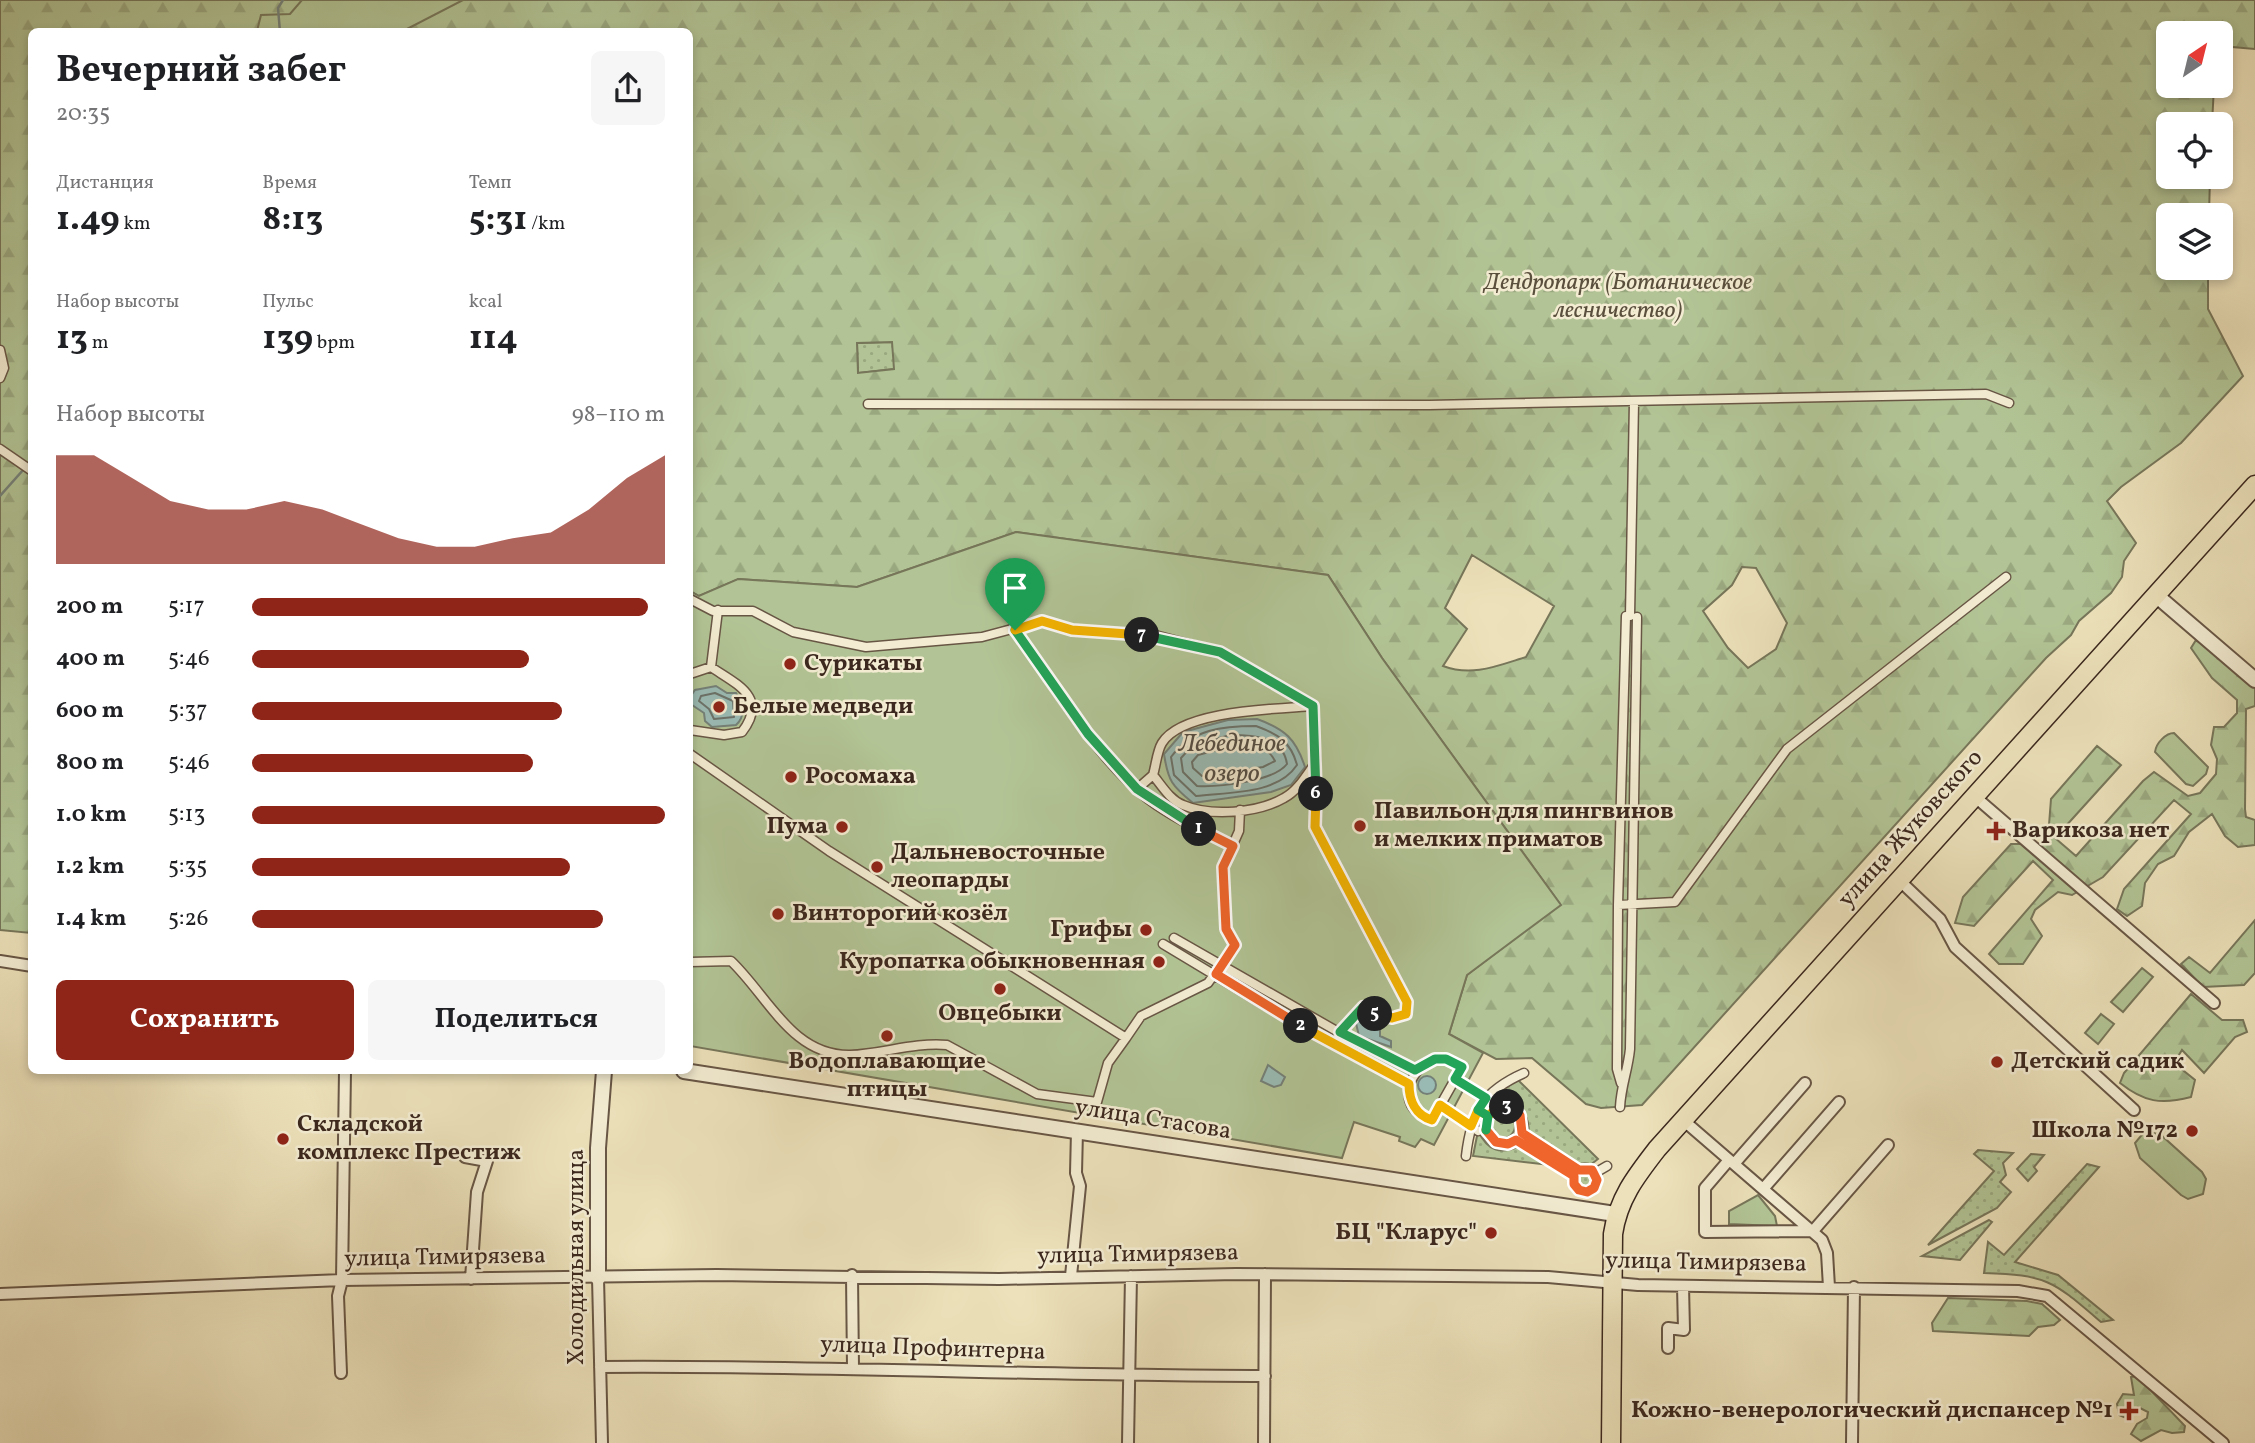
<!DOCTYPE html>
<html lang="ru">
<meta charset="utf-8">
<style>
:root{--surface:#fff;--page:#f6f6f6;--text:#202124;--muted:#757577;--accent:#8f2418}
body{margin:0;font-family:Vollkorn,serif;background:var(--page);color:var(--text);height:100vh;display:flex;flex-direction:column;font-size:26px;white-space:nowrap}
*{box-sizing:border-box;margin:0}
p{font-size:23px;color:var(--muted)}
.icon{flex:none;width:38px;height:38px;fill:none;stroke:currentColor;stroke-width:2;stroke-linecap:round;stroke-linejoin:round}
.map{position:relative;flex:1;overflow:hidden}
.drawer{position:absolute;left:28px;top:28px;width:665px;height:1046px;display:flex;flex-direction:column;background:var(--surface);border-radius:10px;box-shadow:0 4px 10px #0003}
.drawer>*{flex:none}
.needle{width:46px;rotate:35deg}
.buttons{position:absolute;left:2156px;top:21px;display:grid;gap:14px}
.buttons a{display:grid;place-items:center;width:77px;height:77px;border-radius:10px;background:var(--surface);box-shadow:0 4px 10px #0003;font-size:35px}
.pin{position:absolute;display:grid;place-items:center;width:60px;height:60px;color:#fff;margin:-72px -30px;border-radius:50% 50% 50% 0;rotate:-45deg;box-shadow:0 0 7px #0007}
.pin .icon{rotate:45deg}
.km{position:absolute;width:35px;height:35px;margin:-18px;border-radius:50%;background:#222;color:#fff;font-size:19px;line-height:35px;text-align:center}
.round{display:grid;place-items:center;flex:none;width:74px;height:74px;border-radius:10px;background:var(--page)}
.headline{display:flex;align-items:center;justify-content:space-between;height:119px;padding:0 28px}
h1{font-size:38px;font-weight:700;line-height:52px}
.figures{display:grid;grid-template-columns:repeat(3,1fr);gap:10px;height:119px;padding:7px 28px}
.figures div{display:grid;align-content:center}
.figures b{font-size:35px;font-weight:700}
.figures small{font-size:19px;font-weight:400}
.figures p{font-size:19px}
.chart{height:196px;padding:14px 28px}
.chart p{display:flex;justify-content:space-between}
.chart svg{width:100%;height:126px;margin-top:7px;fill:var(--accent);opacity:.7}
.cta{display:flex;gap:14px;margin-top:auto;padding:14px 28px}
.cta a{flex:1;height:80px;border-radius:10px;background:var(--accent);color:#fff;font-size:28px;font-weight:700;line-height:80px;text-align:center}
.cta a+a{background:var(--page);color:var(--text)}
ul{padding:0 28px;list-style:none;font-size:23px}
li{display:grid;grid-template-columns:112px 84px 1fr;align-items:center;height:52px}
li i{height:18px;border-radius:9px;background:var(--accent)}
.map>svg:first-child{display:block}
.grass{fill:url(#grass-dots);stroke:#77765a;stroke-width:2}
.forest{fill:url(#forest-firs);stroke:#77765a;stroke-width:2;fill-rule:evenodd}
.park{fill:#b2c495;stroke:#77765a;stroke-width:2}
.water{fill:#9abcb6;stroke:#748179;stroke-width:2}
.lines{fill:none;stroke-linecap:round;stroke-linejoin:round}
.shore{stroke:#6b726a;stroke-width:2}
.stream{stroke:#748179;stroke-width:2.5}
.pedestrian-casing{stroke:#685645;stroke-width:11}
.minor-casing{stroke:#685645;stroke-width:14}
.tertiary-casing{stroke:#685645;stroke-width:18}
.primary-casing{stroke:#3c281e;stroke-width:21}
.pedestrian{stroke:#f3ecd2;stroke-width:8}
.minor{stroke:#f3ecd2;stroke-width:10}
.tertiary{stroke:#f3ecd2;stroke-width:14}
.primary{stroke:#ece1ba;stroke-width:18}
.split-1-casing{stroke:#fff;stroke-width:14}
.split-2-casing{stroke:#fff;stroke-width:14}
.split-3-casing{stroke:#fff;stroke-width:14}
.split-4-casing{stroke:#fff;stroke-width:14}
.split-5-casing{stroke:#fff;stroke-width:14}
.split-6-casing{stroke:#fff;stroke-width:14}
.split-7-casing{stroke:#fff;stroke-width:14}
.split-8-casing{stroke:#fff;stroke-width:14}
.split-1{stroke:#22a559;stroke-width:9}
.split-2{stroke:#f0652b;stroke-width:9}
.split-3{stroke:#f5b400;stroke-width:9}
.split-4{stroke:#f0652b;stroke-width:9}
.split-5{stroke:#22a559;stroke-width:9}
.split-6{stroke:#f5b400;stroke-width:9}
.split-7{stroke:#22a559;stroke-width:9}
.split-8{stroke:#f5b400;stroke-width:9}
.poi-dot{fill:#8f2418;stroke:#f3ecd2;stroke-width:2.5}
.labels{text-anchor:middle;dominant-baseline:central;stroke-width:5;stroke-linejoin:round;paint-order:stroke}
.park-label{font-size:24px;font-style:italic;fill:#5a4f3c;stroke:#f3ecd2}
.poi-label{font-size:24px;font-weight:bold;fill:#3c281e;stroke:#f3ecd2;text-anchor:start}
.street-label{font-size:24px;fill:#3c281e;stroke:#f3ecd2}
.water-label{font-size:26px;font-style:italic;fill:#544d44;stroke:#f3ecd2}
</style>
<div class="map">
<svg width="2255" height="1443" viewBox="0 0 2255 1443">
<defs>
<pattern id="grass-dots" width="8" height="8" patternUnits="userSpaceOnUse" patternTransform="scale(1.75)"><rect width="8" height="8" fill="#b2c495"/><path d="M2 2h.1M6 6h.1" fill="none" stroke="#9aa880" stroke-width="1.8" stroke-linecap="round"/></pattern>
<pattern id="forest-firs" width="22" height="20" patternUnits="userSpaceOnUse" patternTransform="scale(1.75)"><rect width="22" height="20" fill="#b2c495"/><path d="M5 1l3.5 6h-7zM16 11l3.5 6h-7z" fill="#9aa880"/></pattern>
</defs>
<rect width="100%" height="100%" fill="#ece1ba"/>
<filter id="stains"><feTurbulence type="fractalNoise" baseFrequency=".00286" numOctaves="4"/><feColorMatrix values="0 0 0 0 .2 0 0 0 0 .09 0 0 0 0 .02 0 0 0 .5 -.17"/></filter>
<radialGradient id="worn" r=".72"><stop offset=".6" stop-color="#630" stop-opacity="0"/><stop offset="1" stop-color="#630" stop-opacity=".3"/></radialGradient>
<path class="grass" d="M893,342L895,369L858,373L857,343Z
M1518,1080L1598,1159L1589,1166L1577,1165L1529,1134C1529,1111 1516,1095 1491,1103L1497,1093Z
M1491 1126a12 12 0 1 1 24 0a12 12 0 1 1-24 0Z
M1478,1131C1488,1151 1500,1155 1520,1146L1550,1165L1473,1156Z
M1978,1150L2013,1153L2003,1163L2006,1175L2000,1182L2011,1192L1997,1208L1928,1245L1994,1171L1974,1154Z
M2031,1154L2044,1155L2034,1167L2037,1171L2028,1181L2017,1169Z
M2087,1164L2099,1167L2015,1262L2058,1275L2113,1320L2101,1322C2053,1281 2048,1275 1984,1273L1988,1242L2004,1255Z
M1577 1179a8 8 0 1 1 16 0a8 8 0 1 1-16 0Z
M1989,1220L1992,1222L1960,1260L1922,1256Z"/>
<path class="forest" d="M0,0H2255V49L2221,46V33H2168V86H2214L2212,124H2168V177H2210L2209,215H2168V268H2208V309L2243,376L2181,443L2121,487L2107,501L2136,543L2124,561L2122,577L2111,593L2079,621L2071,635L2046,658L1642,1105L1601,1108L1586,1104L1532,1058L1496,1059L1449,1034L1467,975L1560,904L1382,658L1328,575L1016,532L857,587L739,579L699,596L690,591V32H32L31,933L0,930ZM892,342L894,369L858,373L857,343ZM1472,555L1554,606L1526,657C1497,666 1472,677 1443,666L1467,629L1445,608ZM1742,567L1756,568L1787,623L1776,649L1748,668L1728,648L1703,611L1732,585Z
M2196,640L2255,683V706L2246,709L2245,809L2246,817L2255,820V845L2238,847L2225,836L2212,814L2189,832L2174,856L2158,864L2145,883L2142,906L2127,916L2117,909L2124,889L2191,814L2174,800L2103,877L2072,895L2058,892L2035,910L2031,919L2042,936L2023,964H1999L1989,954L2053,880L2033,861L1974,926L1955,923L1963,897L2011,844H2040L2048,838L2051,799L2097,746L2121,765L2055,838L2076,856L2143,781L2154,772L2188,796L2200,793L2216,774L2217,759L2211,745L2214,727H2224L2237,713V700L2212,678L2191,648Z
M2255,920V973L2244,985L2203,987L2181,964L2189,957L2210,973Z
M2191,994L2222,1020H2243L2247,1032L2235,1037L2204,1073L2182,1050L2174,1063L2195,1080L2191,1097C2161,1105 2144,1102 2120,1083L2124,1073Z
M1948,1298L2027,1301L2042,1304L2060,1320L2054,1325L2038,1327L2029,1336L1933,1331L1932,1323Z
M2137,1376L2185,1426L2184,1432L2172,1433L2161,1430L2141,1441L2131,1434L2137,1424L2147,1418L2148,1412L2138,1407L2124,1417L2119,1415L2117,1404L2123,1394L2134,1395L2131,1377Z"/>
<path class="park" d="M302,0H463L407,29L391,31H257L261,15L290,14Z
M1016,532L1328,575L1382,658L1561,905L1467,975L1449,1034L1483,1053L1434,1145L1421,1139L1415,1147L1399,1141L1400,1137L1354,1122L1342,1158L690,1046V591L699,596L738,579L857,587Z
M2174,733L2208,767L2206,774L2193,786L2186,784L2155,752C2156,743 2166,733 2174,733Z
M2142,968L2153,977L2123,1012L2111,1002Z
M2101,1014L2114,1024L2098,1044L2085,1033Z
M2145,1131L2161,1135L2202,1172L2206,1179L2203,1194L2188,1199L2181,1195L2140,1158L2135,1143Z
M1758,1195L1775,1216L1777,1226L1729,1224V1211Z"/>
<path class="water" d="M716,686L727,693H736C743,704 746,716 736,725L712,727L705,721L704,713L692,705L690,697L695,690Z
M1257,719C1285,729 1296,739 1305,767L1291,785L1271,792L1193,803C1172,786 1168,781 1164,754L1183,732L1228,720Z
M1366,1012L1380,1019V1036L1391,1041V1047L1359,1036L1355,1019Z
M1268,1065L1285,1077L1281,1085L1274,1087L1261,1081Z
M1418 1085a9 9 0 1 1 18 0a9 9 0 1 1-18 0Z"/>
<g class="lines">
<path class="shore" d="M715,693L733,701L734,717L714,719L709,709L699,701L701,696Z
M1256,726C1278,734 1291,742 1297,765C1277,795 1229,792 1196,796L1174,775L1171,757C1192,729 1223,726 1256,726Z
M1230,735C1253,735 1283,736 1287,764C1273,782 1218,787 1197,786L1183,772L1181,758L1192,746Z
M1232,746C1249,746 1267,744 1275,761L1263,767L1202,776L1193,768L1192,762L1198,755Z"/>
<path class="stream" d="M280,32L278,8L283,0
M0,496L32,460"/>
<defs>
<path id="pedestrian" d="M0,350L4,368L0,378
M868,404L1429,405L1986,394L2009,403
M0,449L32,471
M690,599L713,611H753L793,632L866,647L982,637L1042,621L1071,630L1155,635L1219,652L1313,706
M1630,616L1634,402
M1015,630C1053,684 1096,758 1148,799C1173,818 1204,832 1232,846
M711,667L718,610
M690,674L711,667C736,684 769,697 742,732L724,735L690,730
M1313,706L1316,762C1307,774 1298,791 1284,798C1258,813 1211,817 1183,805C1170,800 1162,786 1153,775C1156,765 1157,751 1162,743C1182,710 1277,709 1313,706Z
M690,754L829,851L1126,1038L1141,1016L1208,983L1235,945L1225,929L1223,867L1239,831L1240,810
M1316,763L1315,827L1407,1002L1406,1014C1389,1019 1378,1016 1363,1007L1340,1032
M1137,789L1153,775
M1618,905L1626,616
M1174,938L1354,1041L1415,1070
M1163,944L1266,1006L1409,1084
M690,962L731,961C768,996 792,1056 850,1055C882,1054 914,1042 947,1045L1037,1094L1097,1102L1108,1063L1126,1038
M1435,1059H1446L1462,1067L1432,1120C1397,1111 1404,1071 1435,1059Z
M1455,1079L1486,1098
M1621,1083L1617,1069L1618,905L1675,902L1787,749L2006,577
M1440,1105L1478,1131
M1485 1125a19 19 0 1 1 38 0a19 19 0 1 1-38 0Z
M1620,1107C1621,1086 1628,1070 1630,1049L1637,617
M1522,1133L1579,1170
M1516,1140L1574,1176
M1466,1156C1471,1112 1483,1091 1524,1073
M1573 1180a12 12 0 1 1 24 0a12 12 0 1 1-24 0Z
M1595,1173L1607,1166"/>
<path id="minor" d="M1973,795L2214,1003
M1899,880L1940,919L1955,947L2134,1110
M0,961L32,966
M1683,1120L1822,1240L1827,1253L1829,1287
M465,1157L487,1161L477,1192L471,1279
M1729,1160L1705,1188V1232L1813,1231L1888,1145
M1734,1164L1805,1083
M1763,1189L1839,1102
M852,1275L853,1368
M1071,1276L1080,1186L1076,1173L1077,1131
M598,1278L602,1443
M0,1294L342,1280L717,1275L999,1279L1236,1274L1548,1277L1638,1285L2018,1291L2047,1296L2223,1443
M1668,1348V1328L1684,1330L1683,1286
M600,1367C822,1365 1043,1376 1265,1376
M341,1373L338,1296L342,1280L345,1071
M1128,1443L1131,1276
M1264,1443L1265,1274
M1852,1443L1854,1287"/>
<path id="tertiary" d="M2157,596L2255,680
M684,1071L1615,1214
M598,1278V1148L604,1071"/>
<path id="primary" d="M1611,1443L1613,1234C1618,1199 1636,1176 1657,1149L2255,485"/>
</defs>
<use href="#pedestrian" class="pedestrian-casing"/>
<use href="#minor" class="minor-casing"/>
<use href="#tertiary" class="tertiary-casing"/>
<use href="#primary" class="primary-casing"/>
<use href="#pedestrian" class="pedestrian"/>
<use href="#minor" class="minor"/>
<use href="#tertiary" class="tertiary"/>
<use href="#primary" class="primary"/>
</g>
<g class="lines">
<defs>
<path id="split-1" d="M1015,630L1088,734L1137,789L1199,829"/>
<path id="split-2" d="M1199,829L1233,846L1223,867L1226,929L1235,945L1216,974L1301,1026"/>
<path id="split-3" d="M1301,1026L1409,1084C1409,1100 1415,1115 1432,1120L1440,1105L1471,1126L1478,1110L1488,1116L1497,1108L1507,1107"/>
<path id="split-4" d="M1486,1130L1496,1142L1508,1144L1516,1140L1574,1176V1184L1579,1190L1587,1192L1594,1188L1597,1180L1592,1170H1579L1522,1133L1520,1115L1507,1107"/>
<path id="split-5" d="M1375,1014L1363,1007L1340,1032L1415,1070L1435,1059H1446L1462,1067L1455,1079L1486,1098L1478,1110L1488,1116L1486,1130"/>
<path id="split-6" d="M1316,794L1315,827L1407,1002L1406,1014L1392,1018L1375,1014"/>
<path id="split-7" d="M1142,635L1220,652L1313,706L1316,794"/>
<path id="split-8" d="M1015,630L1042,621L1072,630L1142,635"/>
</defs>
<use href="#split-1" class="split-1-casing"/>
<use href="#split-2" class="split-2-casing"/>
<use href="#split-3" class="split-3-casing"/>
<use href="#split-4" class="split-4-casing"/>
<use href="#split-5" class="split-5-casing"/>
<use href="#split-6" class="split-6-casing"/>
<use href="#split-7" class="split-7-casing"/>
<use href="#split-8" class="split-8-casing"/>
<use href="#split-1" class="split-1"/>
<use href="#split-2" class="split-2"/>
<use href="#split-3" class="split-3"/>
<use href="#split-4" class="split-4"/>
<use href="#split-5" class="split-5"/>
<use href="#split-6" class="split-6"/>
<use href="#split-7" class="split-7"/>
<use href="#split-8" class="split-8"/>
</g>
<g class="poi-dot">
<circle cx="790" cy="664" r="7"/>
<circle cx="719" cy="707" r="7"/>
<circle cx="791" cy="777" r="7"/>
<circle cx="1360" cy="826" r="7"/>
<circle cx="842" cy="827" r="7"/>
<path d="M1992.5 820.5h7v7h7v7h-7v7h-7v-7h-7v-7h7z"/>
<circle cx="877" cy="867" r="7"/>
<circle cx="778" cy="914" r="7"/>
<circle cx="1146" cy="930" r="7"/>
<circle cx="1159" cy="962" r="7"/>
<circle cx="1000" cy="989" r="7"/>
<circle cx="887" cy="1036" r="7"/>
<circle cx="1997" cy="1062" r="7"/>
<circle cx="2192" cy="1131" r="7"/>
<circle cx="283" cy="1139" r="7"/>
<circle cx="1491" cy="1233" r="7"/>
<path d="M2125.5 1400.5h7v7h7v7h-7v7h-7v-7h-7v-7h7z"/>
</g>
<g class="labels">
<g class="park-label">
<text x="1618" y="283">Дендропарк (Ботаническое<tspan x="1618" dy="28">лесничество)</tspan></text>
</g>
<g class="poi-label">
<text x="804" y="664">Сурикаты</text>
<text x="733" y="707">Белые медведи</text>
<text x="805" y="777">Росомаха</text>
<text x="1374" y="812">Павильон для пингвинов<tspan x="1374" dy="28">и мелких приматов</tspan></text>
<text x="828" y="827" text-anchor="end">Пума</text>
<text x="2012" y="831">Варикоза нет</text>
<text x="891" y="853">Дальневосточные<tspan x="891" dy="28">леопарды</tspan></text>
<text x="792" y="914">Винторогий козёл</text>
<text x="1132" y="930" text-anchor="end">Грифы</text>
<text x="1145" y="962" text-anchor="end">Куропатка обыкновенная</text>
<text x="1000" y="1014" text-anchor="middle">Овцебыки</text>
<text x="887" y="1062" text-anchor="middle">Водоплавающие<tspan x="887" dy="28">птицы</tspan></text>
<text x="2011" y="1062">Детский садик</text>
<text x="297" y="1125">Складской<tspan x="297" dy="28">комплекс Престиж</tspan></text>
<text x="2178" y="1131" text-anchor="end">Школа №172</text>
<text x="1477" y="1233" text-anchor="end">БЦ "Кларус"</text>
<text x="2113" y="1411" text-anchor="end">Кожно-венерологический диспансер №1</text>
</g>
<g class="street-label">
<text transform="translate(1911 829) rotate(-48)">улица Жуковского</text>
<text transform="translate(1153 1120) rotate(9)">улица Стасова</text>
<text transform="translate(1138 1255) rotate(-1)">улица Тимирязева</text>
<text transform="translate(577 1257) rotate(-90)">Холодильная улица</text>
<text transform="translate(445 1258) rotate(-1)">улица Тимирязева</text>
<text transform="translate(1706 1263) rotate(1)">улица Тимирязева</text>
<text transform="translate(933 1349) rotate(2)">улица Профинтерна</text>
</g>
<g class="water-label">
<text x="1232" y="744">Лебединое<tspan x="1232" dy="30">озеро</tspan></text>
</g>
</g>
<rect width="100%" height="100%" filter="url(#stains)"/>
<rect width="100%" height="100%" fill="url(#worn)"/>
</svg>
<div class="buttons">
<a><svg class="needle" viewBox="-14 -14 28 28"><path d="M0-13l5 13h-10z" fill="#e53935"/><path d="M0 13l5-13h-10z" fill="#757577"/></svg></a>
<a><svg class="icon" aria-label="locate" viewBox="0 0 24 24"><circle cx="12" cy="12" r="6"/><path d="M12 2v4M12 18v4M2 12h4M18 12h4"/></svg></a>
<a><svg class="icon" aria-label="layers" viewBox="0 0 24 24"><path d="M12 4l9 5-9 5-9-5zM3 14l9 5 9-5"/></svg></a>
</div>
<div class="pin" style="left:1015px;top:630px;background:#1e9e55"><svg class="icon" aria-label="arrive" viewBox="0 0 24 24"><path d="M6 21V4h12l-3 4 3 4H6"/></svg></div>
<b class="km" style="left:1199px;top:829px">1</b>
<b class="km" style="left:1301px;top:1026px">2</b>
<b class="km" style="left:1507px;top:1107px">3</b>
<b class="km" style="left:1375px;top:1014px">5</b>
<b class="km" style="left:1316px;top:794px">6</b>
<b class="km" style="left:1142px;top:635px">7</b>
<section class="drawer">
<div class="headline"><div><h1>Вечерний забег</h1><p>20:35</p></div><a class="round"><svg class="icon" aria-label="share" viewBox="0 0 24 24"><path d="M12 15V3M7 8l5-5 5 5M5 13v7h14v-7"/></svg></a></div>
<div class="figures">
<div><p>Дистанция</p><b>1.49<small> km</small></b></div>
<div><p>Время</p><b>8:13</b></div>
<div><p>Темп</p><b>5:31<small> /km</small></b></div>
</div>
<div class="figures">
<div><p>Набор высоты</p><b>13<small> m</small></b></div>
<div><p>Пульс</p><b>139<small> bpm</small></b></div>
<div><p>kcal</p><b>114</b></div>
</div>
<div class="chart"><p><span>Набор высоты</span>98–110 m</p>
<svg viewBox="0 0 160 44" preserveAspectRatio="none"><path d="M0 44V6L10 6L20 14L30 22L40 25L50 25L60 22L70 25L80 30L90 35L100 38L110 38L120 35L130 33L140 25L150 14L160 6V44z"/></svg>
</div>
<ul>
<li><b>200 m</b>5:17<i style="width:96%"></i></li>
<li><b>400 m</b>5:46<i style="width:67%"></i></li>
<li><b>600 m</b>5:37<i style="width:75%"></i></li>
<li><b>800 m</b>5:46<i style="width:68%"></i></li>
<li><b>1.0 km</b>5:13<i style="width:100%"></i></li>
<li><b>1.2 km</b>5:35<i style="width:77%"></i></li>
<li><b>1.4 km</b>5:26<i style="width:85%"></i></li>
</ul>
<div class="cta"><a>Сохранить</a><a>Поделиться</a></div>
</section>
</div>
